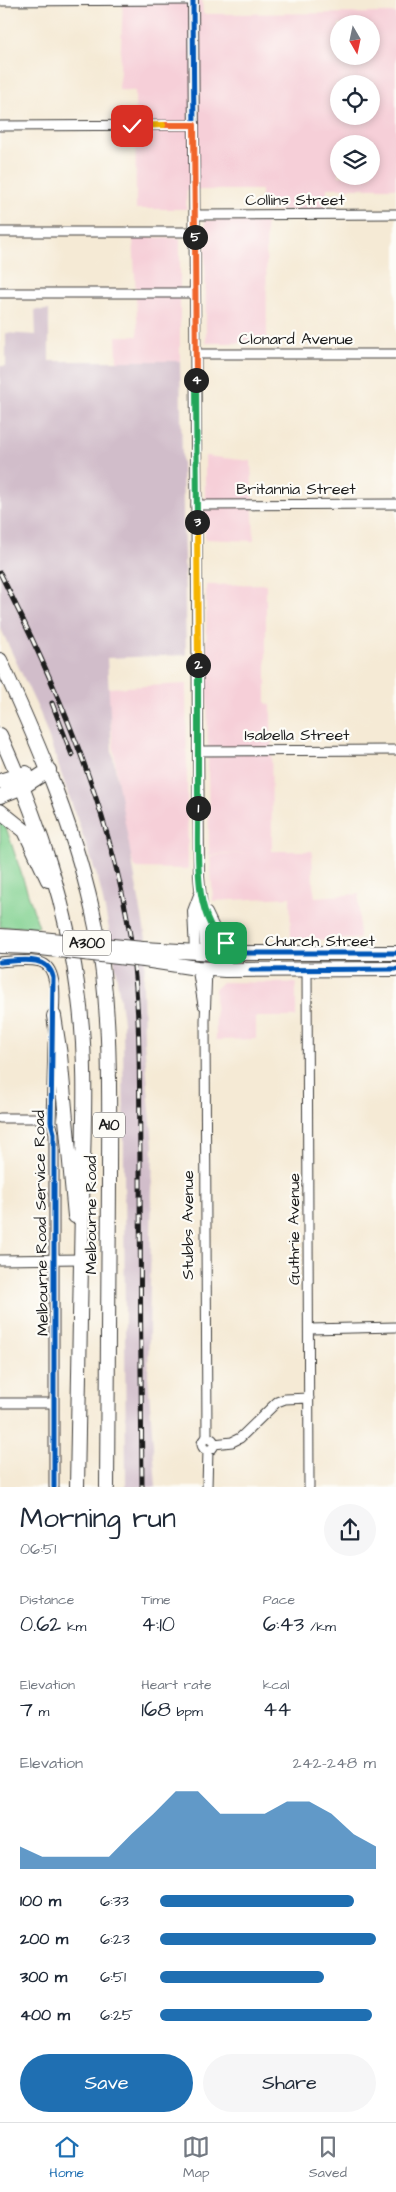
<!DOCTYPE html>
<meta charset="utf-8">
<style>
:root{--surface:#fff;--page:#f6f6f7;--text:#1f2937;--muted:#747a83;--line:#e0e1e3;--accent:#1f6fb2}
body{margin:0;font-family:"Architects Daughter",sans-serif;background:var(--page);color:var(--text);height:100vh;display:flex;flex-direction:column;font-size:19px;white-space:nowrap}
*{box-sizing:border-box;margin:0}
p{font-size:16px;color:var(--muted)}
.icon{flex:none;width:28px;height:28px;fill:none;stroke:currentColor;stroke-width:2;stroke-linecap:round;stroke-linejoin:round}
.map{position:relative;height:1487px;overflow:hidden}
.panel{display:flex;flex-direction:column;background:var(--surface);flex:1}
.panel>*{flex:none}
.needle{width:32px;rotate:171deg}
.controls{position:absolute;left:330px;top:15px;display:grid;gap:10px}
.controls a{display:grid;place-items:center;width:50px;height:50px;border-radius:50%;background:var(--surface);box-shadow:0 2px 8px #0003;font-size:25px}
.pin{position:absolute;display:grid;place-items:center;width:42px;height:42px;color:#fff;margin:-21px;border-radius:10px;box-shadow:0 2px 8px #0006}
.km{position:absolute;width:25px;height:25px;margin:-12px;border-radius:50%;background:#222;color:#fff;font-size:14px;line-height:25px;text-align:center}
.round{display:grid;place-items:center;flex:none;width:52px;height:52px;border-radius:26px;background:var(--page)}
.headline{display:flex;align-items:center;justify-content:space-between;height:85px;padding:0 20px}
h1{font-size:28px;font-weight:600;line-height:38px}
.stats{display:grid;grid-template-columns:repeat(3,1fr);gap:8px;height:85px;padding:5px 20px}
.stats div{display:grid;align-content:center}
.stats b{font-size:21px;font-weight:600}
.stats small{font-size:14px;font-weight:400}
.stats p{font-size:14px}
.chart{height:140px;padding:10px 20px}
.chart p{display:flex;justify-content:space-between}
.chart svg{width:100%;height:90px;margin-top:5px;fill:var(--accent);opacity:.7}
.cta{display:flex;gap:10px;margin-top:auto;padding:10px 20px}
.cta a{flex:1;height:58px;border-radius:30px;background:var(--accent);color:#fff;font-size:20px;font-weight:600;line-height:58px;text-align:center}
.cta a+a{background:var(--page);color:var(--text)}
ul{padding:0 20px;list-style:none;font-size:16px}
li{display:grid;grid-template-columns:80px 60px 1fr;align-items:center;height:38px}
li i{height:12px;border-radius:6px;background:var(--accent)}
.dock{display:flex;justify-content:space-around;align-items:center;height:70px;border-top:1px solid var(--line);background:var(--surface);font-size:14px;color:var(--muted)}
.dock a{display:grid;justify-items:center;gap:2px}
.dock .on{color:var(--accent)}
.map>svg:first-child{display:block}
.built{fill:#f6cfd8;fill-rule:evenodd}
.industrial{fill:#d1bdca}
.green{fill:#83d292;stroke:#507757}
.lines{fill:none;stroke-linecap:round;stroke-linejoin:round}
.minor-casing{stroke:#3d3b38;stroke-width:11}
.tertiary-casing{stroke:#3d3b38;stroke-width:12}
.trunk-casing{stroke:#3d3b38;stroke-width:16}
.minor{stroke:#fff;stroke-width:9}
.tertiary{stroke:#fff;stroke-width:10}
.trunk{stroke:#fff;stroke-width:14}
.rail-casing{stroke:#1c1c1c;stroke-width:5}
.rail{stroke:#fdfcf7;stroke-width:3;stroke-dasharray:9;stroke-linecap:butt}
.trunk-bridge-casing{stroke:#3d3b38;stroke-width:16;stroke-linecap:butt}
.trunk-bridge{stroke:#fff;stroke-width:14}
.cycleway-casing{stroke:#fdfcf7;stroke-width:8}
.cycleway{stroke:#0057b8;stroke-width:5}
.split-1-casing{stroke:#fff;stroke-width:10}
.split-2-casing{stroke:#fff;stroke-width:10}
.split-3-casing{stroke:#fff;stroke-width:10}
.split-4-casing{stroke:#fff;stroke-width:10}
.split-5-casing{stroke:#fff;stroke-width:10}
.split-6-casing{stroke:#fff;stroke-width:10}
.split-7-casing{stroke:#fff;stroke-width:10}
.split-1{stroke:#22a559;stroke-width:6}
.split-2{stroke:#22a559;stroke-width:6}
.split-3{stroke:#f5b400;stroke-width:6}
.split-4{stroke:#22a559;stroke-width:6}
.split-5{stroke:#f0652b;stroke-width:6}
.split-6{stroke:#f0652b;stroke-width:6}
.split-7{stroke:#f5b400;stroke-width:6}
.labels{text-anchor:middle;dominant-baseline:central;stroke-width:4.5;stroke-linejoin:round;paint-order:stroke}
.shield{fill:#fdfcf7;stroke:#605f5e;stroke-width:1}
.shield-label{font-size:15px;font-weight:bold;fill:#1c1c1c}
.street-label{font-size:16px;fill:#1c1c1c;stroke:#fdfcf7}
</style>
<div class="map">
<svg width="396" height="1487" viewBox="0 0 396 1487">
<rect width="100%" height="100%" fill="#fdfcf7"/>
<filter id="ink" filterUnits="userSpaceOnUse"><feTurbulence type="fractalNoise" baseFrequency=".02" numOctaves="2"/><feDisplacementMap in="SourceGraphic" scale="10" xChannelSelector="R" yChannelSelector="G"/><feConvolveMatrix kernelMatrix="1 2 1 2 8 2 1 2 1" color-interpolation-filters="sRGB"/></filter>
<filter id="wash" filterUnits="userSpaceOnUse"><feTurbulence type="fractalNoise" baseFrequency=".0096" numOctaves="4" result="noise"/><feDisplacementMap in="SourceGraphic" scale="20" xChannelSelector="R" yChannelSelector="G"/><feGaussianBlur stdDeviation="1.12" result="paint"/><feColorMatrix in="noise" values="0 0 0 0 0 0 0 0 0 0 0 0 0 0 0 0 0 1.4 0 .05"/><feComposite in="paint" operator="in"/></filter>
<g filter="url(#wash)">
<rect width="100%" height="100%" fill="#f5ead5"/>
<path class="built" d="M123,0H202L203,14L396,13V188H327V210L261,211V190H187L186,209H136L135,91L119,90ZM339,24H371V56H339ZM339,84H371V116H339ZM339,144H371V176H339Z
M266,219L267,343H206L205,220Z
M133,237L180,238V361H117L116,336H138Z
M205,456L251,461L254,541L205,539Z
M266,584V703L271,705L272,851H312L313,885L315,897L359,894V939L291,940L290,897L213,901L210,856L246,853L209,855L206,585Z
M186,684L188,869L135,868L129,850L119,797L107,688Z
M222,982L296,983V1017H256V1039L216,1040L215,989Z"/>
<path class="industrial" d="M35,310H49V361H180L186,655L107,658L112,751L147,944L143,985L144,1041L153,1146L148,1376L156,1487H126L123,1022L112,943L99,882L40,713L0,627V366H6V333L36,335Z"/>
<path class="green" d="M0,816L3,818L39,927H0Z"/>
</g>
<g filter="url(#ink)">
<g class="lines">
<defs>
<path id="minor" d="M0,1L188,0
M0,126L194,125
M195,215L396,214
M0,232H195
M0,293H195
M196,354H396
M196,505L396,504
M198,751L396,750
M0,962C12,961 28,959 40,962C60,967 54,1005 54,1020
M197,968L203,1005
M207,969L205,1021L207,1438
M307,970L309,1487
M53,1043L51,1122L54,1133V1487
M0,1118H44L51,1122
M0,1260L81,1259
M310,1329L396,1327
M0,1403H54
M202 1444a6 6 0 1 1 12 0a6 6 0 1 1-12 0Z
M214,1444L232,1442L240,1438L277,1402L285,1399L309,1398
M207,1487L208,1450"/>
<path id="tertiary" d="M193,0L199,876L206,953
M207,913L219,938L242,953
M195,952L193,911L199,895"/>
<path id="trunk" d="M0,660C40,747 77,833 96,927C112,1011 109,1096 109,1181C108,1283 107,1385 107,1487
M0,735C38,820 68,906 79,999C88,1068 83,1137 82,1206C80,1300 79,1393 77,1487
M0,781L26,773
M0,796L23,787L49,770
M0,811L25,831L48,880
M0,936L31,938
M0,946L32,947
M143,949L217,953H396
M144,960L197,968L225,970L396,969
M54,1016L60,1055L75,1216"/>
</defs>
<use href="#minor" class="minor-casing"/>
<use href="#tertiary" class="tertiary-casing"/>
<use href="#trunk" class="trunk-casing"/>
<use href="#minor" class="minor"/>
<use href="#tertiary" class="tertiary"/>
<use href="#trunk" class="trunk"/>
<defs>
<path id="rail" d="M0,573C54,680 103,794 126,912C142,994 139,1078 140,1161C140,1270 141,1378 142,1487
M52,703L72,755"/>
</defs>
<use href="#rail" class="rail-casing"/>
<use href="#rail" class="rail"/>
<defs>
<path id="trunk-bridge" d="M31,938L143,949
M32,947L144,960"/>
</defs>
<use href="#trunk-bridge" class="trunk-bridge-casing"/>
<use href="#trunk-bridge" class="trunk-bridge"/>
<defs>
<path id="cycleway" d="M193,0L199,828
M243,953H396
M0,962C18,961 48,954 53,977L51,1122L54,1133V1487
M251,970L396,969"/>
</defs>
<use href="#cycleway" class="cycleway-casing"/>
<use href="#cycleway" class="cycleway"/>
</g>
</g>
<g class="lines" filter="url(#ink)">
<defs>
<path id="split-1" d="M198,808C199,846 191,919 226,943"/>
<path id="split-2" d="M198,665V808"/>
<path id="split-3" d="M197,522L198,665"/>
<path id="split-4" d="M196,380L197,522"/>
<path id="split-5" d="M195,237L196,380"/>
<path id="split-6" d="M163,125H194L195,237"/>
<path id="split-7" d="M132,126L163,125"/>
</defs>
<use href="#split-1" class="split-1-casing"/>
<use href="#split-2" class="split-2-casing"/>
<use href="#split-3" class="split-3-casing"/>
<use href="#split-4" class="split-4-casing"/>
<use href="#split-5" class="split-5-casing"/>
<use href="#split-6" class="split-6-casing"/>
<use href="#split-7" class="split-7-casing"/>
<use href="#split-1" class="split-1"/>
<use href="#split-2" class="split-2"/>
<use href="#split-3" class="split-3"/>
<use href="#split-4" class="split-4"/>
<use href="#split-5" class="split-5"/>
<use href="#split-6" class="split-6"/>
<use href="#split-7" class="split-7"/>
</g>
<g class="labels">
<g class="shield">
<rect x="63" y="930.5" width="48" height="25" rx="4"/>
<rect x="93" y="1112.5" width="32" height="25" rx="4"/>
</g>
<g class="shield-label">
<text x="87" y="943">A300</text>
<text x="109" y="1125">A10</text>
</g>
<g class="street-label">
<text x="295" y="200">Collins Street</text>
<text x="296" y="339">Clonard Avenue</text>
<text x="296" y="489">Britannia Street</text>
<text x="297" y="735">Isabella Street</text>
<text x="320" y="941">Church Street</text>
<text transform="translate(91 1215) rotate(-90)">Melbourne Road</text>
<text transform="translate(41 1223) rotate(-91)">Melbourne Road Service Road</text>
<text transform="translate(188 1225) rotate(-90)">Stubbs Avenue</text>
<text transform="translate(294 1229) rotate(-90)">Guthrie Avenue</text>
</g>
</g>
</svg>
<div class="controls">
<a><svg class="needle" viewBox="-14 -14 28 28"><path d="M0-13l5 13h-10z" fill="#e53935"/><path d="M0 13l5-13h-10z" fill="#747a83"/></svg></a>
<a><svg class="icon" aria-label="locate" viewBox="0 0 24 24"><circle cx="12" cy="12" r="6"/><path d="M12 2v4M12 18v4M2 12h4M18 12h4"/></svg></a>
<a><svg class="icon" aria-label="layers" viewBox="0 0 24 24"><path d="M12 4l9 5-9 5-9-5zM3 14l9 5 9-5"/></svg></a>
</div>
<div class="pin" style="left:226px;top:943px;background:#1e9e55"><svg class="icon" aria-label="arrive" viewBox="0 0 24 24"><path d="M6 21V4h12l-3 4 3 4H6"/></svg></div>
<div class="pin" style="left:132px;top:126px;background:#d93025"><svg class="icon" aria-label="check" viewBox="0 0 24 24"><path d="M5 12l5 5 9-10"/></svg></div>
<b class="km" style="left:198px;top:808px">1</b>
<b class="km" style="left:198px;top:665px">2</b>
<b class="km" style="left:197px;top:522px">3</b>
<b class="km" style="left:196px;top:380px">4</b>
<b class="km" style="left:195px;top:237px">5</b>
</div>
<section class="panel">
<div class="headline"><div><h1>Morning run</h1><p>06:51</p></div><a class="round"><svg class="icon" aria-label="share" viewBox="0 0 24 24"><path d="M12 15V3M7 8l5-5 5 5M5 13v7h14v-7"/></svg></a></div>
<div class="stats">
<div><p>Distance</p><b>0.62<small> km</small></b></div>
<div><p>Time</p><b>4:10</b></div>
<div><p>Pace</p><b>6:43<small> /km</small></b></div>
</div>
<div class="stats">
<div><p>Elevation</p><b>7<small> m</small></b></div>
<div><p>Heart rate</p><b>168<small> bpm</small></b></div>
<div><p>kcal</p><b>44</b></div>
</div>
<div class="chart"><p><span>Elevation</span>242–248 m</p>
<svg viewBox="0 0 160 44" preserveAspectRatio="none"><path d="M0 44V33L10 38L20 38L30 38L40 38L50 27L60 17L70 6L80 6L90 17L100 17L110 17L120 11L130 11L140 17L150 27L160 33V44z"/></svg>
</div>
<ul>
<li><b>100 m</b>6:33<i style="width:90%"></i></li>
<li><b>200 m</b>6:23<i style="width:100%"></i></li>
<li><b>300 m</b>6:51<i style="width:76%"></i></li>
<li><b>400 m</b>6:25<i style="width:98%"></i></li>
</ul>
<div class="cta"><a>Save</a><a>Share</a></div>
</section>
<nav class="dock">
<a class="on"><svg class="icon" aria-label="home" viewBox="0 0 24 24"><path d="M3 11l9-7 9 7M6 9v11h12V9"/></svg>Home</a>
<a><svg class="icon" aria-label="map" viewBox="0 0 24 24"><path d="M3 6l6-2 6 2 6-2v14l-6 2-6-2-6 2zM9 4v14M15 6v14"/></svg>Map</a>
<a><svg class="icon" aria-label="saved" viewBox="0 0 24 24"><path d="M7 4h10v16l-5-4-5 4z"/></svg>Saved</a>
</nav>
